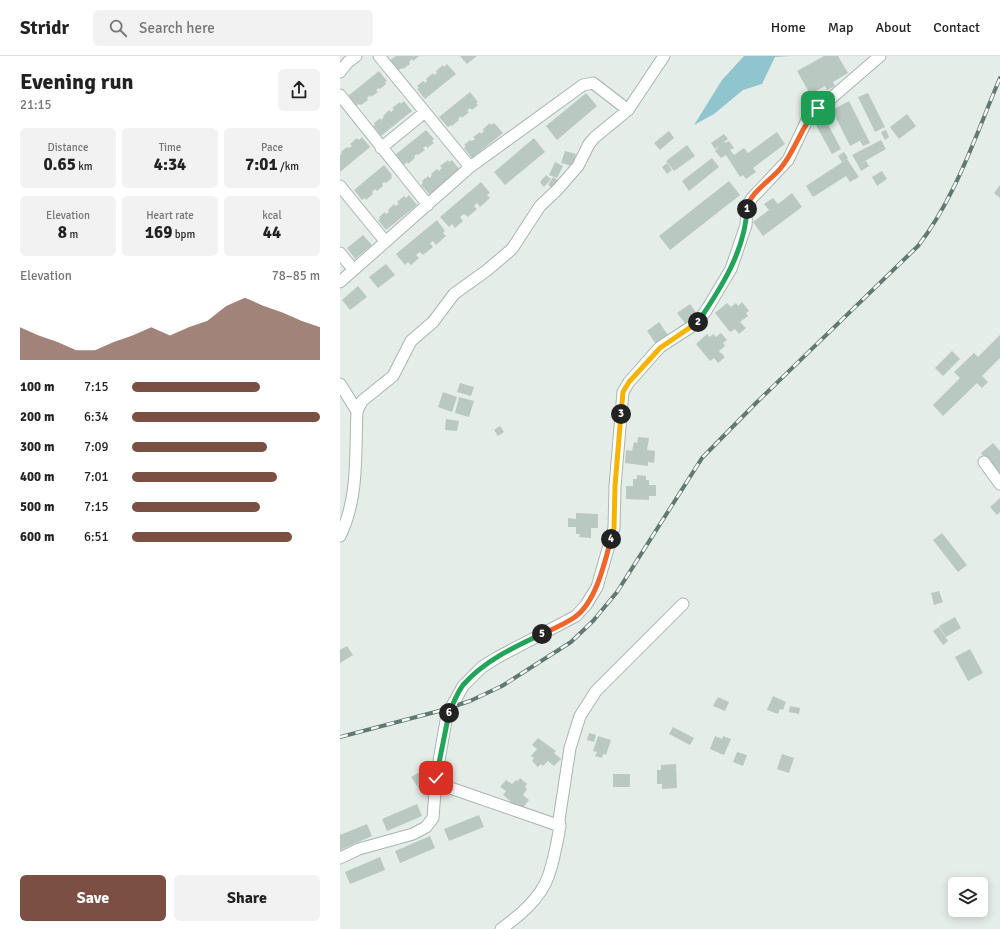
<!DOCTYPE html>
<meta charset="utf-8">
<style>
:root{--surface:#fff;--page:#f2f2f2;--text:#222;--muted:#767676;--line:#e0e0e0;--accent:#7b4f42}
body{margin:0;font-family:Signika,sans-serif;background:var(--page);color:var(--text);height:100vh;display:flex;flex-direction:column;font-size:15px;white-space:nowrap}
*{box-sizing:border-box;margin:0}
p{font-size:13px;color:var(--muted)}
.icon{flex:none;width:22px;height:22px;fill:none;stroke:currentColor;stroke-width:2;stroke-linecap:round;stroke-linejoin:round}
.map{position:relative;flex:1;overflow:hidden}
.sheet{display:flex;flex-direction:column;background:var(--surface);width:340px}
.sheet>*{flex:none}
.fabs{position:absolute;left:608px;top:821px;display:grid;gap:8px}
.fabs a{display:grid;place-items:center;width:40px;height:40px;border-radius:6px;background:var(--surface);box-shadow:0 2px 10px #0003;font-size:20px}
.pin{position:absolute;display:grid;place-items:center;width:34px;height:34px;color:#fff;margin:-17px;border-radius:8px;box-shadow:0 2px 6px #0006}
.km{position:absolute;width:20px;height:20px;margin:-10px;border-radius:50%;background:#222;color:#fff;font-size:11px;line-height:20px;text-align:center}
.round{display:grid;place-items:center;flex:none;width:42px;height:42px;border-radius:6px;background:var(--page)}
.headline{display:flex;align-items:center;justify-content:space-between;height:68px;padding:0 20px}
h1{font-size:22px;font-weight:800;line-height:30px}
.stats{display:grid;grid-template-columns:repeat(3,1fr);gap:6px;height:68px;padding:4px 20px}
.stats div{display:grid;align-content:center;border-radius:6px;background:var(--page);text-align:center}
.stats b{font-size:17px;font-weight:800}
.stats small{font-size:11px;font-weight:400}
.stats p{font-size:11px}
.chart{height:112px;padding:8px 20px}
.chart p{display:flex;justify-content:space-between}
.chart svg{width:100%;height:72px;margin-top:4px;fill:var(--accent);opacity:.7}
.button{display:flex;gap:8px;margin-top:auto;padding:8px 20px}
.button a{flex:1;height:46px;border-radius:6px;background:var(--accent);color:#fff;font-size:16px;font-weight:800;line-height:46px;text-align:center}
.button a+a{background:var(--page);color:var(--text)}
ul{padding:0 20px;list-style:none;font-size:13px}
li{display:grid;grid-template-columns:64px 48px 1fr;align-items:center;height:30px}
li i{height:10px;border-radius:5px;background:var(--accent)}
header{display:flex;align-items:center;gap:24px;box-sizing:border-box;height:56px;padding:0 20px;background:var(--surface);border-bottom:1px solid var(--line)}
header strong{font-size:19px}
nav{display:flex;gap:22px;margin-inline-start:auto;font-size:14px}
.search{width:280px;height:36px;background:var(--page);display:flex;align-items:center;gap:10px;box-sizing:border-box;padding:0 14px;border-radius:6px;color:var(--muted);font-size:15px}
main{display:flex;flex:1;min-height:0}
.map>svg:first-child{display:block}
.water{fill:#91c5ce}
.building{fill:#bac8c2}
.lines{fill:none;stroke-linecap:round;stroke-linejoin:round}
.minor-casing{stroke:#a8b5b0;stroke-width:13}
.minor{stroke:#fff;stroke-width:11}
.rail-casing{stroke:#607972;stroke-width:4}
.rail{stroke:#f5faf7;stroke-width:2.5;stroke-dasharray:8;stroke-linecap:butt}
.split-1-casing{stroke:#fff;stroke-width:8}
.split-2-casing{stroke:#fff;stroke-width:8}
.split-3-casing{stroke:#fff;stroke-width:8}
.split-4-casing{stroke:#fff;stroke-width:8}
.split-5-casing{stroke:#fff;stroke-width:8}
.split-6-casing{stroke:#fff;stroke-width:8}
.split-7-casing{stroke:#fff;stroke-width:8}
.split-1{stroke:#f0652b;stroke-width:5}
.split-2{stroke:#22a559;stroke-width:5}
.split-3{stroke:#f5b400;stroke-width:5}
.split-4{stroke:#f5b400;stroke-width:5}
.split-5{stroke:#f0652b;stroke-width:5}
.split-6{stroke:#22a559;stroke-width:5}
.split-7{stroke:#22a559;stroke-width:5}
</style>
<header>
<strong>Stridr</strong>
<div class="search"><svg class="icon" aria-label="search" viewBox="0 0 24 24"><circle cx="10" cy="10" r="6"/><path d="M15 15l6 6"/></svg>Search here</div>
<nav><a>Home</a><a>Map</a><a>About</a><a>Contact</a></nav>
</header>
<main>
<section class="sheet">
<div class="headline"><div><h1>Evening run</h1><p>21:15</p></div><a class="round"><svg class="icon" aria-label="share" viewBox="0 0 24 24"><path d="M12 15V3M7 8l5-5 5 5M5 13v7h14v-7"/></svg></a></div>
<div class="stats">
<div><p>Distance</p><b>0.65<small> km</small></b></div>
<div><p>Time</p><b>4:34</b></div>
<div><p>Pace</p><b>7:01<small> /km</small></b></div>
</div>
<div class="stats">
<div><p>Elevation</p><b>8<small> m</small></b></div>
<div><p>Heart rate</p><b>169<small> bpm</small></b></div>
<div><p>kcal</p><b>44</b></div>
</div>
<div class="chart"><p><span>Elevation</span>78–85 m</p>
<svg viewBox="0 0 160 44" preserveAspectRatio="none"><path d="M0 44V24L10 29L20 33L30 38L40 38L50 33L60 29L70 24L80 29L90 24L100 20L110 11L120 6L130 11L140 15L150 20L160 24V44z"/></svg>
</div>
<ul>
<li><b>100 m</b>7:15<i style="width:68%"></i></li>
<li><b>200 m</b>6:34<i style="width:100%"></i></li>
<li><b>300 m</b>7:09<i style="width:72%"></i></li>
<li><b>400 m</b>7:01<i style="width:77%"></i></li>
<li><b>500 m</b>7:15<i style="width:68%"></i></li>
<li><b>600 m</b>6:51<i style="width:85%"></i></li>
</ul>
<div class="button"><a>Save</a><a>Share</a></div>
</section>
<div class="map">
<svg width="660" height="873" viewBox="0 0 660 873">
<rect width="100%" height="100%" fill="#e5ede9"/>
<path class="water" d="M404,0H450L435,1L422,28L403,34L374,58L354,69L382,24Z"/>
<path class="building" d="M56,0H79L73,5L72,3L69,6L70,8L63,13L62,12L59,14L50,4Z
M120,0H137L127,8Z
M484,0H498L508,17L493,26L495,30L487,34L485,30L470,38L457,15Z
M107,8L116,18L85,43L77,33L79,32L77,30L83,25L85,27L87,25L86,23L93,17L94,19L97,17L96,15L103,9L104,11Z
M39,15L47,25L45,26L46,28L40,33L39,32L36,34L38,36L31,41L30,39L27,42L28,44L21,49L19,48L16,50L8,40Z
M130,36L138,46L136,47L138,49L132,54L130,52L127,55L129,56L122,62L121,60L118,63L119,64L112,70L111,69L108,71L99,61Z
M246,37L257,50L217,84L206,70Z
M528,37L545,71L535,76L518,41Z
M64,45L72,55L41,80L33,70L35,69L34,67L40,62L41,64L44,61L43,60L49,54L51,56L54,53L52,52L60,46L61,48Z
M509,45L527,81L510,90L492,54Z
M567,58L576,70L559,83L550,71Z
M483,59L501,93L492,98L473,64Z
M150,67L151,69L154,67L163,77L132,102L124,92L126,90L124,89L130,84L132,85L135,83L133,81L140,76L141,78L144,75L143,73Z
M86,74L94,83L92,85L94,87L87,92L86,90L83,92L85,94L78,99L77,98L74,100L75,102L68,108L67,106L64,109L55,99Z
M546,74L549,81L545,84L541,76Z
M329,75L334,82L320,94L314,87Z
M437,76L445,88L413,112L416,116L406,123L403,119L400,121L386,99L381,102L375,95L379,90L375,93L371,87L384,78L388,83L384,86L385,87L389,85L394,92L390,94L394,99L404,92L408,97Z
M22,81L30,91L0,116V99L2,98L1,96L7,91L9,92L12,90L10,88L17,82L19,84Z
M527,81L530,87L523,90L520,85Z
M194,82L205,96L165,129L154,116Z
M541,84L546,93L518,109L512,99Z
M347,89L355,100L334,115L326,105Z
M225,95L236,98L232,110L221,107Z
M504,96L508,102L502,106L498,100Z
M372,102L379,111L349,135L342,125Z
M507,103L519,121L510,126L506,120L473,141L466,130Z
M108,104L109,106L112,104L120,114L90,139L81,129L83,127L82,125L88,120L89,122L92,120L91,118L97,113L99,115L102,112L100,110Z
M526,105L529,110L521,115L518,109Z
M215,106L223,110L217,122L209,119Z
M327,107L332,114L327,118L322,111Z
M44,109L52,119L51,120L52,122L46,127L44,126L42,128L43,130L37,135L35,133L32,136L33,138L26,144L25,142L22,144L14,134Z
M542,115L547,123L537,130L532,121Z
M206,119L211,123L204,131L200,126Z
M213,121L219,125L215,133L208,129Z
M389,125L400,139L330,194L319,180Z
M141,126L150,137L147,139L150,142L140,151L137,147L134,150L137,153L128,161L124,158L120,161L123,165L115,172L112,168L109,171L100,161Z
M660,129V142L654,137Z
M452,137L462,151L423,180L413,166L429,154L424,148L433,142L438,148Z
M69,139L77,149L46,174L38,164L40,163L39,161L45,156L46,158L49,156L48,154L54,148L55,150L59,148L57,146L64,140L66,142Z
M97,164L105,175L103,177L106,180L96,189L93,185L90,187L93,191L83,199L80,196L76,199L79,202L71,209L68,206L65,209L56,198Z
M23,179L32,189L15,203L7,192Z
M46,208L55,219L38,232L29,221Z
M18,230L27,241L10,254L2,244Z
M402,246L409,255L406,257L408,260L400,266L406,272L399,278L395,273L390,276L375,257L387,247L391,251L396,247L398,250Z
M350,248L360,262L348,271L337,257Z
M319,266L330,282L318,291L307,275Z
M381,277L387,284L383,287L385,290L379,295L385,301L378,307L374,302L370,305L356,288L367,278L370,281L373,278L376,281Z
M660,279V302L642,320L648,326L642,332L637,327L603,360L593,349L620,322L614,316L634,297L638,301Z
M612,295L620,303L603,320L595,312Z
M120,327L134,331L131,340L117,336Z
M103,336L117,341L112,356L98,351Z
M119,341L134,345L129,361L115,357Z
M106,363L119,365L117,375L105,374Z
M160,370L164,376L158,380L154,374Z
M298,381L309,382L307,394L315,395L314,407L308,406V410L285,407L286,394L292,395L294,386L297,387Z
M653,387L660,395V419L641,397Z
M297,419L306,420V424H309V429H316V440H309V444L286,443V430H293V423H297Z
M660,442V456L657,459L650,451Z
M236,457L258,458V472H251V482L239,481L240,478H236V471H228V462L236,463Z
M602,477L627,509L618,516L593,484Z
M599,535L603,546L594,549L591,537Z
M615,561L621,572L606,581L599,570Z
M599,571L608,585L603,589L593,575Z
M7,590L13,599L0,607V594Z
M630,593L643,617L628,625L615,601Z
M433,640L446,646L443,654L440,653L438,658L427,654Z
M378,641L389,646L385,655L373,650Z
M450,650L460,652L459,658L449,656Z
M333,671L354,682L350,689L329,678Z
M249,677L256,679L254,686L247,684Z
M258,680L271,684L266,699L263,698L262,702L255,700L257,696L253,695Z
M375,680L382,683L383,680L391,683L384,699L370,693Z
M198,682L216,695L214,697L221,703L214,710L208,705L203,710L201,708L198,711L192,705L194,702L191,700L197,693L192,689Z
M397,696L407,699L403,710L393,706Z
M442,698L454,702L449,717L437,713Z
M336,708L337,732L322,733V728H317V714H321V709Z
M80,716L88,728L80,734L71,721Z
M273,718H290V731H273Z
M180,722L187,728L185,731L187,733L183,739L189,744L181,754L163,739L166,735L160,731L166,724L172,728L176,724L178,725Z
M77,748L82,760L47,775L42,763Z
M139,759L144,771L109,785L104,773Z
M27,768L32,780L0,794V779Z
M90,780L95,792L60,807L55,795Z
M40,801L45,814L10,828L5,816Z"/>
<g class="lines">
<defs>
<path id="minor" d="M39,0L130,111
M0,16L8,6L16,0
M0,39L88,149
M41,92L85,56
M0,130L45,185
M0,197L13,213
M0,226L130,111L243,29L253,27L288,54
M0,328L17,355
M644,406L660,428
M0,480C19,442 15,397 17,355L22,345L53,320L71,285L93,266L114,238L146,215L172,193L200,150L218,133L238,110L249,88L255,81L288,54L324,0
M96,727L220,770C217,787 214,805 208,821C200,843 179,860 161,873
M220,770L219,764L230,692L240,660L256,635L343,548
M0,802L19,793L73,778L86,771L93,762L96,722L107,659L123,630L142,611L158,601L236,560L246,549L257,531L274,472L275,430L283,336L289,326L320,291L357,267L367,253L391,213L406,169L407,150L412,142L448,104L468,62L540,0"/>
</defs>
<use href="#minor" class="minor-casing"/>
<use href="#minor" class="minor"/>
<defs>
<path id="rail" d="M0,681L99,655L130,645L162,630L231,586L253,565L277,536L362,402L415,348L578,190C616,141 636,78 660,22"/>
</defs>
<use href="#rail" class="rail-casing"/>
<use href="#rail" class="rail"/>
</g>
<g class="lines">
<defs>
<path id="split-1" d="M407,153C409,137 430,125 440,113C456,94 461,70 478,52"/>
<path id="split-2" d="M358,266C381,232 405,195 407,153"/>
<path id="split-3" d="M281,358L283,336L289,326L320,292L358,266"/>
<path id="split-4" d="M271,483L274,472L275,430L281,358"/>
<path id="split-5" d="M202,578C213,573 225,568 235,561C256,546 265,506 271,483"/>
<path id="split-6" d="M109,657C113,648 117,637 123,629C144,605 174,591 202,578"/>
<path id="split-7" d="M96,722L109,657"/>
</defs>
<use href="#split-1" class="split-1-casing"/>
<use href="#split-2" class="split-2-casing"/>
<use href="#split-3" class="split-3-casing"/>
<use href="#split-4" class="split-4-casing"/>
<use href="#split-5" class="split-5-casing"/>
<use href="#split-6" class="split-6-casing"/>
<use href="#split-7" class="split-7-casing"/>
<use href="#split-1" class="split-1"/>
<use href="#split-2" class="split-2"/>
<use href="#split-3" class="split-3"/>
<use href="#split-4" class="split-4"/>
<use href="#split-5" class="split-5"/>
<use href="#split-6" class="split-6"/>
<use href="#split-7" class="split-7"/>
</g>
</svg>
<div class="fabs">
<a><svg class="icon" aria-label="layers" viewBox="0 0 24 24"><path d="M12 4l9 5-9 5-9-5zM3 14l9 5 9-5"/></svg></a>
</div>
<div class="pin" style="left:478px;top:52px;background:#1e9e55"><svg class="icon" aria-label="arrive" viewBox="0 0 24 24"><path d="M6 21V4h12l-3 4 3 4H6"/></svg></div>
<div class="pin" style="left:96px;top:722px;background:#d93025"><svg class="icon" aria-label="check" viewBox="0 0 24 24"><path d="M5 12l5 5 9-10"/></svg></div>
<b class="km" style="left:407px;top:153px">1</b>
<b class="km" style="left:358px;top:266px">2</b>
<b class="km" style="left:281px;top:358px">3</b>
<b class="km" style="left:271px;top:483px">4</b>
<b class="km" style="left:202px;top:578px">5</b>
<b class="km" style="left:109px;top:657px">6</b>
</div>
</main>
